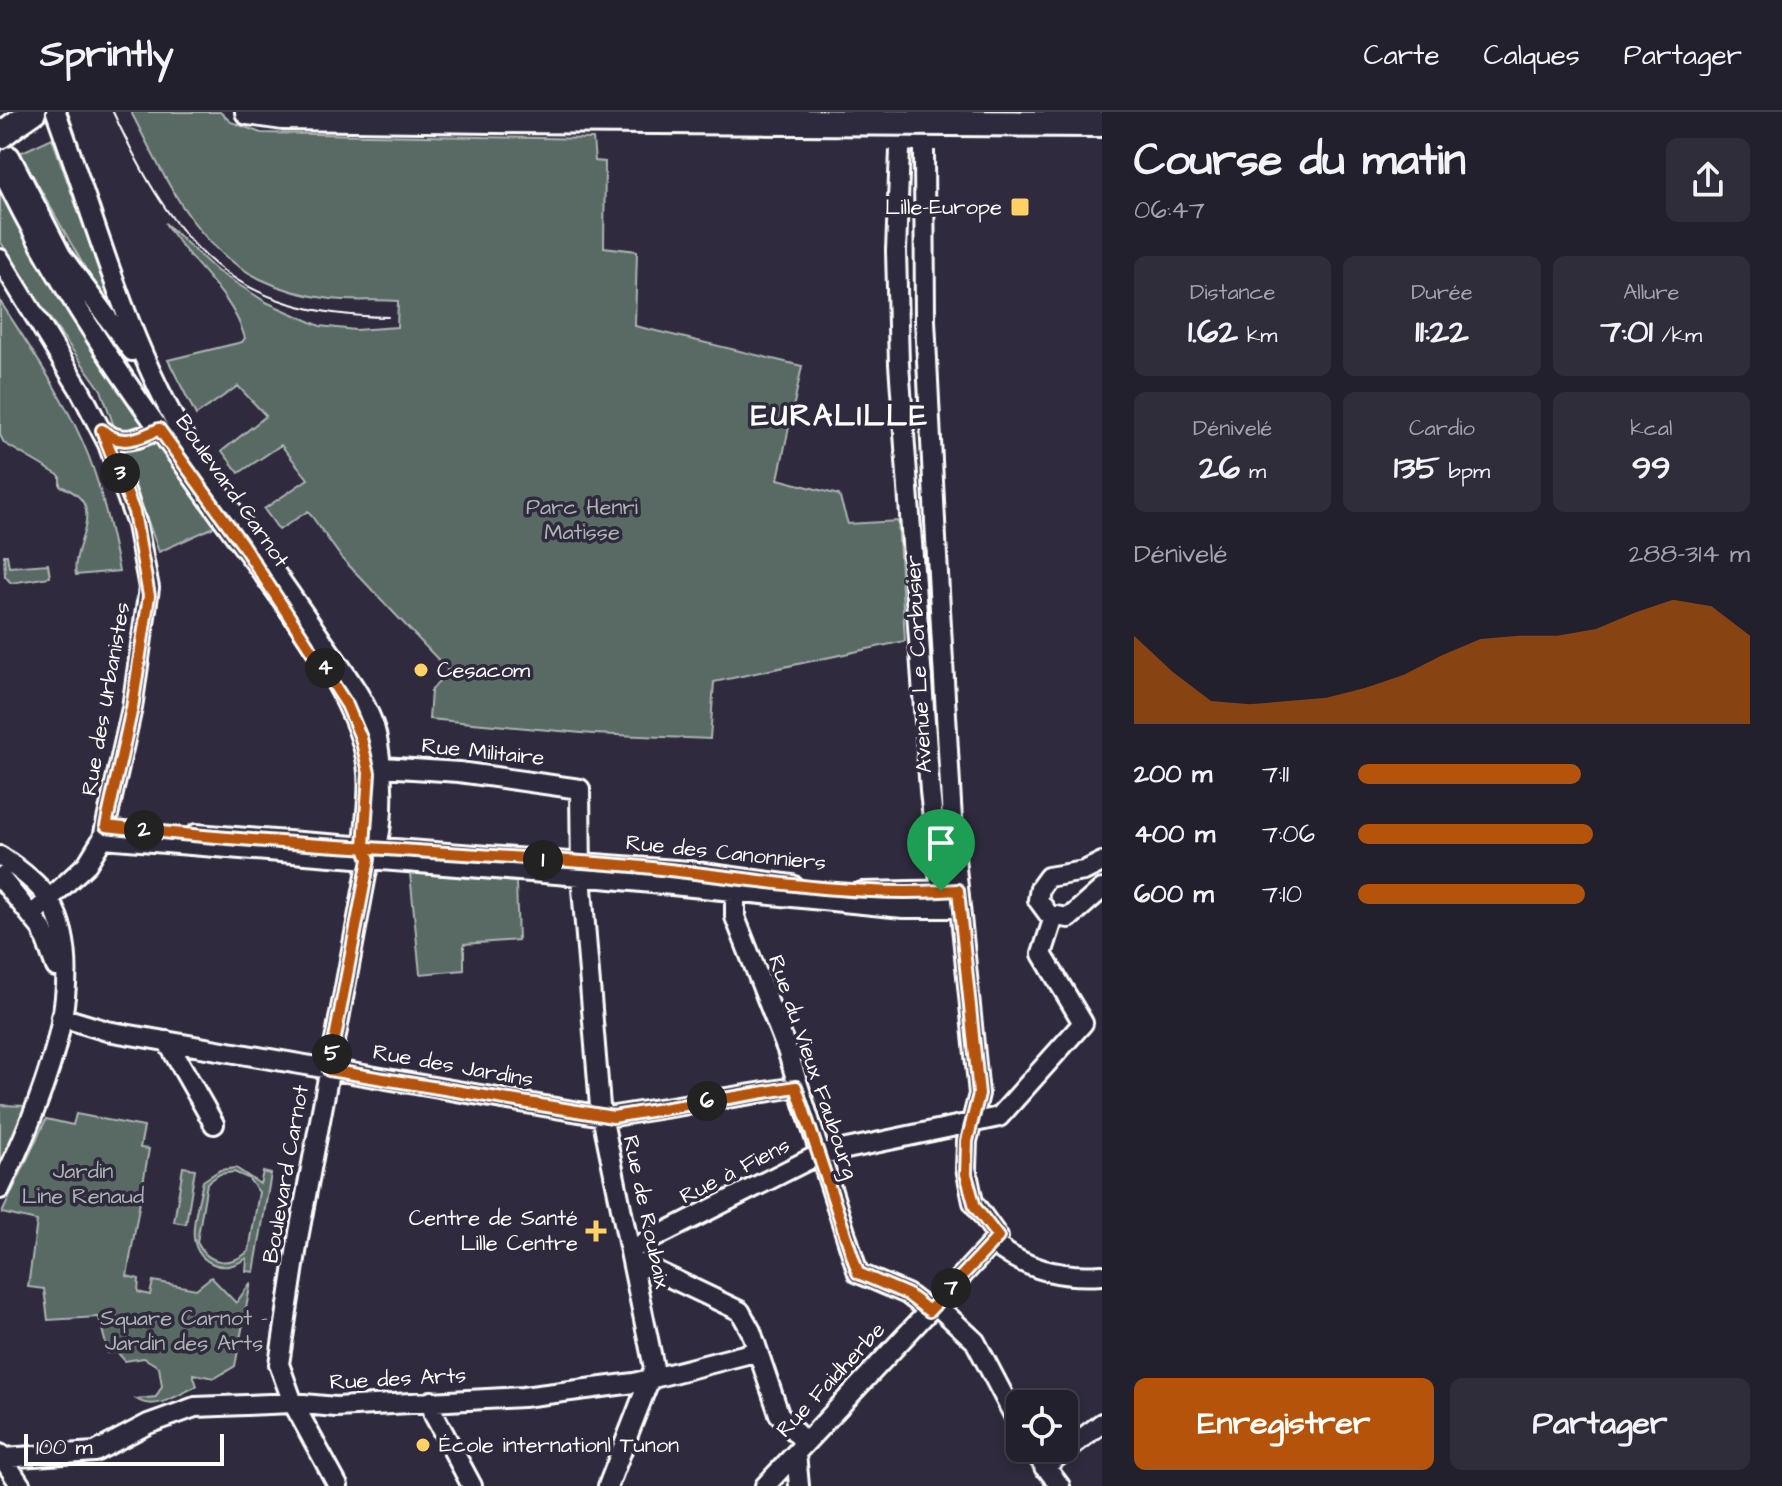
<!DOCTYPE html>
<html lang="fr">
<meta charset="utf-8">
<style>
:root{--surface:#23202e;--page:#2f2d3a;--text:#f1f3f6;--muted:#a3a3aa;--line:#403e4a;--accent:#b45309}
body{margin:0;font-family:"Architects Daughter",sans-serif;background:var(--page);color:var(--text);height:100vh;display:flex;flex-direction:column;font-size:30px;white-space:nowrap}
*{box-sizing:border-box;margin:0}
p{font-size:26px;color:var(--muted)}
.icon{flex:none;width:44px;height:44px;fill:none;stroke:currentColor;stroke-width:2;stroke-linecap:round;stroke-linejoin:round}
.map{position:relative;flex:1;overflow:hidden}
.details{display:flex;flex-direction:column;background:var(--surface);width:680px}
.details>*{flex:none}
.buttons{position:absolute;left:1006px;top:1278px;display:grid;gap:16px}
.buttons a{display:grid;place-items:center;width:72px;height:72px;border-radius:12px;background:var(--surface);box-shadow:0 4px 12px #0003,0 0 0 2px var(--line);font-size:40px}
.scale{position:absolute;left:24px;bottom:20px;width:200px;box-sizing:border-box;padding-left:8px;border:4px solid #fff;border-top:0;font-size:22px;line-height:28px;white-space:nowrap;color:#fff;-webkit-text-stroke:6px #2f2a3d;paint-order:stroke}
.pin{position:absolute;display:grid;place-items:center;width:68px;height:68px;color:#fff;margin:-82px -34px;border-radius:50% 50% 50% 0;rotate:-45deg;box-shadow:0 0 8px #0007}
.pin .icon{rotate:45deg}
.km{position:absolute;width:40px;height:40px;margin:-20px;border-radius:50%;background:#222;color:#fff;font-size:22px;line-height:40px;text-align:center}
.round{display:grid;place-items:center;flex:none;width:84px;height:84px;border-radius:12px;background:var(--page)}
.summary{display:flex;align-items:center;justify-content:space-between;height:136px;padding:0 32px}
h1{font-size:44px;font-weight:700;line-height:60px}
.figures{display:grid;grid-template-columns:repeat(3,1fr);gap:12px;height:136px;padding:8px 32px}
.figures div{display:grid;align-content:center;border-radius:12px;background:var(--page);text-align:center}
.figures b{font-size:34px;font-weight:700}
.figures small{font-size:22px;font-weight:400}
.figures p{font-size:22px}
.chart{height:224px;padding:16px 32px}
.chart p{display:flex;justify-content:space-between}
.chart svg{width:100%;height:144px;margin-top:8px;fill:var(--accent);opacity:.7}
.cta{display:flex;gap:16px;margin-top:auto;padding:16px 32px}
.cta a{flex:1;height:92px;border-radius:12px;background:var(--accent);color:#fff;font-size:32px;font-weight:700;line-height:92px;text-align:center}
.cta a+a{background:var(--page);color:var(--text)}
ul{padding:0 32px;list-style:none;font-size:26px}
li{display:grid;grid-template-columns:128px 96px 1fr;align-items:center;height:60px}
li i{height:20px;border-radius:10px;background:var(--accent)}
header{display:flex;align-items:center;gap:48px;box-sizing:border-box;height:112px;padding:0 40px;background:var(--surface);border-bottom:2px solid var(--line)}
header strong{font-size:38px}
nav{display:flex;gap:44px;margin-inline-start:auto;font-size:28px}
main{display:flex;flex:1;min-height:0}
.map>svg:first-child{display:block}
.green{fill:#586b64;stroke:#acb5b2;stroke-width:2;fill-rule:evenodd}
.lines{fill:none;stroke-linecap:round;stroke-linejoin:round}
.minor-casing{stroke:#fff;stroke-width:24}
.major-casing{stroke:#fff;stroke-width:30}
.highway-casing{stroke:#fff;stroke-width:34}
.minor{stroke:#2f2a3d;stroke-width:18}
.major{stroke:#2f2a3d;stroke-width:24}
.highway{stroke:#2f2a3d;stroke-width:28}
.tram{stroke:#fff;stroke-width:2}
.minor-bridge-casing{stroke:#fff;stroke-width:24;stroke-linecap:butt}
.major-bridge-casing{stroke:#fff;stroke-width:30;stroke-linecap:butt}
.minor-bridge{stroke:#2f2a3d;stroke-width:18}
.major-bridge{stroke:#2f2a3d;stroke-width:24}
.route-casing{stroke:#fff;stroke-width:16}
.route{stroke:#b45309;stroke-width:10}
.poi-dot{fill:#ffd166;stroke:#2f2a3d;stroke-width:3}
.labels{text-anchor:middle;dominant-baseline:central;stroke-width:7;stroke-linejoin:round;paint-order:stroke}
.poi-label{font-size:22px;fill:#fff;stroke:#2f2a3d;text-anchor:end}
.street-label{font-size:22px;fill:#fff;stroke:#2f2a3d}
.park-label{font-size:22px;fill:#acb5b2;stroke:#2f2a3d}
.district-label{font-size:30px;font-weight:bold;letter-spacing:2px;fill:#fff;stroke:#2f2a3d}
</style>
<header>
<strong>Sprintly</strong>
<nav><a>Carte</a><a>Calques</a><a>Partager</a></nav>
</header>
<main>
<div class="map">
<svg width="1102" height="1374" viewBox="0 0 1102 1374">
<rect width="100%" height="100%" fill="#2f2a3d"/>
<filter id="ink" filterUnits="userSpaceOnUse"><feTurbulence type="fractalNoise" baseFrequency=".0125" numOctaves="2"/><feDisplacementMap in="SourceGraphic" scale="16" xChannelSelector="R" yChannelSelector="G"/><feConvolveMatrix kernelMatrix="1 2 1 2 8 2 1 2 1" color-interpolation-filters="sRGB"/></filter>
<g filter="url(#ink)">
<path class="green" d="M131,0H220L231,10L261,21L593,27L595,49L605,50L604,135L637,139L635,214L802,254L778,367L839,383L848,412L898,409L905,529L714,570L710,627L593,622L429,607L431,579L448,558L341,445L308,399L279,418L264,397L308,367L281,333L239,361L222,339L266,304L238,274L196,303L168,248L242,230L245,226C231,179 191,153 165,111L217,159L266,190L320,214L355,218L397,215L398,189C376,187 353,190 331,187C211,172 180,95 131,0Z
M52,26L108,184L107,195L20,41Z
M0,71C63,191 134,303 214,413L212,416L159,440L101,278L38,190L0,129Z
M0,189C32,239 67,289 89,345C103,382 111,421 119,459L76,463C70,433 112,392 60,374V364L4,331L0,323Z
M4,443H7L9,455L48,452L50,465L11,471L5,464Z
M410,761L516,770L518,828L464,832V858L420,862Z
M0,993L27,994L0,1054Z
M76,1002L144,1015L140,1036L149,1037L127,1164L139,1167L138,1180L150,1183L153,1169L196,1177L211,1165L236,1191L251,1170L235,1254L215,1266L193,1262L197,1274C177,1283 156,1300 136,1287L156,1285L162,1274L159,1255L144,1246L125,1249L117,1240L108,1241L99,1205L48,1208L44,1177L28,1175L37,1109L2,1101L46,1007L73,1013Z
M183,1055L195,1057L186,1112L174,1110Z
M236,1056L260,1072L263,1060L271,1062L254,1160L246,1159L247,1146C236,1153 224,1158 211,1151C181,1136 198,1096 203,1069L220,1058ZM234,1060L248,1066L259,1080L249,1139C230,1155 208,1153 197,1130L207,1071L220,1062Z"/>
<g class="lines">
<defs>
<path id="minor" d="M56,0C97,113 126,228 189,333C229,398 276,460 319,524C338,552 361,580 373,612C383,638 389,728 369,747L299,1121L279,1252L293,1291L338,1374
M10,44L61,143L132,239
M0,55C61,185 145,298 228,414C273,476 345,564 364,637C373,669 366,701 364,734L368,744
M896,139L899,252L930,679L941,779
M0,147L80,278L108,332L137,413L149,476L132,596L103,726L87,752L32,803
M102,318C119,335 139,327 159,317
M382,655L459,660L580,677L581,764L600,994L654,1256L608,1374
M196,722L689,759L792,773
M103,726L581,764L903,796H959
M0,744C17,756 39,771 50,789C96,869 35,1003 0,1077
M1102,750L1084,759L1048,765L1040,776L1038,788L1049,803L1069,806L1102,777
M0,765L42,817L56,855
M735,766V805L787,938L858,1161L907,1182L929,1199
M862,780L958,778
M61,905L107,919L608,1005L796,975
M167,929L214,1012
M993,1131C1024,1157 1062,1166 1102,1163
M630,1138L818,1043L999,1005L1083,911L1042,842L1054,805
M633,1148L740,1199L751,1219L779,1302L805,1331
M935,1192L975,1229L1020,1315
M431,1289L434,1303L472,1374
M1031,1336L1060,1374
M796,1341L799,1374
M0,1342L21,1374
M3,1346L95,1340L148,1312L195,1295L293,1291L336,1295L523,1285L634,1271L755,1240
M1044,1355L1102,1311
M765,1374L998,1125L973,1090L966,1056L967,1029L979,982L953,726L935,409"/>
<path id="major" d="M248,0L283,5L493,8L1102,12
M17,11L33,0"/>
<path id="highway" d="M573,0L597,6"/>
</defs>
<use href="#minor" class="minor-casing"/>
<use href="#major" class="major-casing"/>
<use href="#highway" class="highway-casing"/>
<use href="#minor" class="minor"/>
<use href="#major" class="major"/>
<use href="#highway" class="highway"/>
<path class="tram" d="M113,0C176,135 230,202 388,205"/>
<defs>
<path id="minor-bridge" d="M924,38L925,208L935,409
M896,139L900,38"/>
<path id="major-bridge" d="M0,24L17,11"/>
</defs>
<use href="#minor-bridge" class="minor-bridge-casing"/>
<use href="#major-bridge" class="major-bridge-casing"/>
<use href="#minor-bridge" class="minor-bridge"/>
<use href="#major-bridge" class="major-bridge"/>
</g>
</g>
<g class="lines" filter="url(#ink)">
<defs>
<path id="route" d="M941,779C834,785 728,762 621,753C450,739 277,734 106,714L132,596L149,484L134,400L102,318C119,335 139,327 159,317L242,432L347,593L361,626L369,661L364,734L369,747L329,958L613,1005L796,975L858,1161L907,1182L929,1199L998,1125L975,1095L966,1062L967,1029L979,982L958,778L941,779"/>
</defs>
<use href="#route" class="route-casing"/>
<use href="#route" class="route"/>
</g>
<g class="poi-dot">
<rect x="1010" y="85" width="20" height="20" rx="4"/>
<circle cx="421" cy="558" r="8"/>
<path d="M592 1107h8v8h8v8h-8v8h-8v-8h-8v-8h8z"/>
<circle cx="423" cy="1333" r="8"/>
</g>
<g class="labels">
<g class="poi-label">
<text x="1002" y="95">Lille-Europe</text>
<text x="437" y="558" text-anchor="start">Cesacom</text>
<text x="578" y="1106">Centre de Santé<tspan x="578" dy="25">Lille Centre</tspan></text>
<text x="439" y="1333" text-anchor="start">École internationl Tunon</text>
</g>
<g class="street-label">
<text transform="translate(232 379) rotate(55)">Boulevard Carnot</text>
<text transform="translate(919 552) rotate(-93)">Avenue Le Corbusier</text>
<text transform="translate(106 587) rotate(-80)">Rue des Urbanistes</text>
<text transform="translate(483 640) rotate(6)">Rue Militaire</text>
<text transform="translate(726 741) rotate(6)">Rue des Canonniers</text>
<text transform="translate(453 954) rotate(10)">Rue des Jardins</text>
<text transform="translate(813 955) rotate(71)">Rue du Vieux Faubourg</text>
<text transform="translate(735 1059) rotate(-27)">Rue à Fiens</text>
<text transform="translate(286 1062) rotate(-80)">Boulevard Carnot</text>
<text transform="translate(646 1100) rotate(78)">Rue de Roubaix</text>
<text transform="translate(398 1267) rotate(-3)">Rue des Arts</text>
<text transform="translate(831 1268) rotate(-47)">Rue Faidherbe</text>
</g>
<g class="park-label">
<text x="582" y="395">Parc Henri<tspan x="582" dy="25">Matisse</tspan></text>
<text x="83" y="1059">Jardin<tspan x="83" dy="25">Line Renaud</tspan></text>
<text x="184" y="1206">Square Carnot –<tspan x="184" dy="25">Jardin des Arts</tspan></text>
</g>
<g class="district-label">
<text x="840" y="304">EURALILLE</text>
</g>
</g>
</svg>
<div class="buttons">
<a><svg class="icon" aria-label="locate" viewBox="0 0 24 24"><circle cx="12" cy="12" r="6"/><path d="M12 2v4M12 18v4M2 12h4M18 12h4"/></svg></a>
</div>
<div class="scale">100 m</div>
<div class="pin" style="left:941px;top:779px;background:#1e9e55"><svg class="icon" aria-label="arrive" viewBox="0 0 24 24"><path d="M6 21V4h12l-3 4 3 4H6"/></svg></div>
<b class="km" style="left:543px;top:748px">1</b>
<b class="km" style="left:144px;top:718px">2</b>
<b class="km" style="left:120px;top:361px">3</b>
<b class="km" style="left:325px;top:556px">4</b>
<b class="km" style="left:332px;top:942px">5</b>
<b class="km" style="left:707px;top:989px">6</b>
<b class="km" style="left:951px;top:1176px">7</b>
</div>
<section class="details">
<div class="summary"><div><h1>Course du matin</h1><p>06:47</p></div><a class="round"><svg class="icon" aria-label="share" viewBox="0 0 24 24"><path d="M12 15V3M7 8l5-5 5 5M5 13v7h14v-7"/></svg></a></div>
<div class="figures">
<div><p>Distance</p><b>1.62<small> km</small></b></div>
<div><p>Durée</p><b>11:22</b></div>
<div><p>Allure</p><b>7:01<small> /km</small></b></div>
</div>
<div class="figures">
<div><p>Dénivelé</p><b>26<small> m</small></b></div>
<div><p>Cardio</p><b>135<small> bpm</small></b></div>
<div><p>kcal</p><b>99</b></div>
</div>
<div class="chart"><p><span>Dénivelé</span>288–314 m</p>
<svg viewBox="0 0 160 44" preserveAspectRatio="none"><path d="M0 44V17L10 28L20 37L30 38L40 37L50 36L60 33L70 29L80 23L90 18L100 17L110 17L120 15L130 10L140 6L150 8L160 17V44z"/></svg>
</div>
<ul>
<li><b>200 m</b>7:11<i style="width:57%"></i></li>
<li><b>400 m</b>7:06<i style="width:60%"></i></li>
<li><b>600 m</b>7:10<i style="width:58%"></i></li>
</ul>
<div class="cta"><a>Enregistrer</a><a>Partager</a></div>
</section>
</main>
